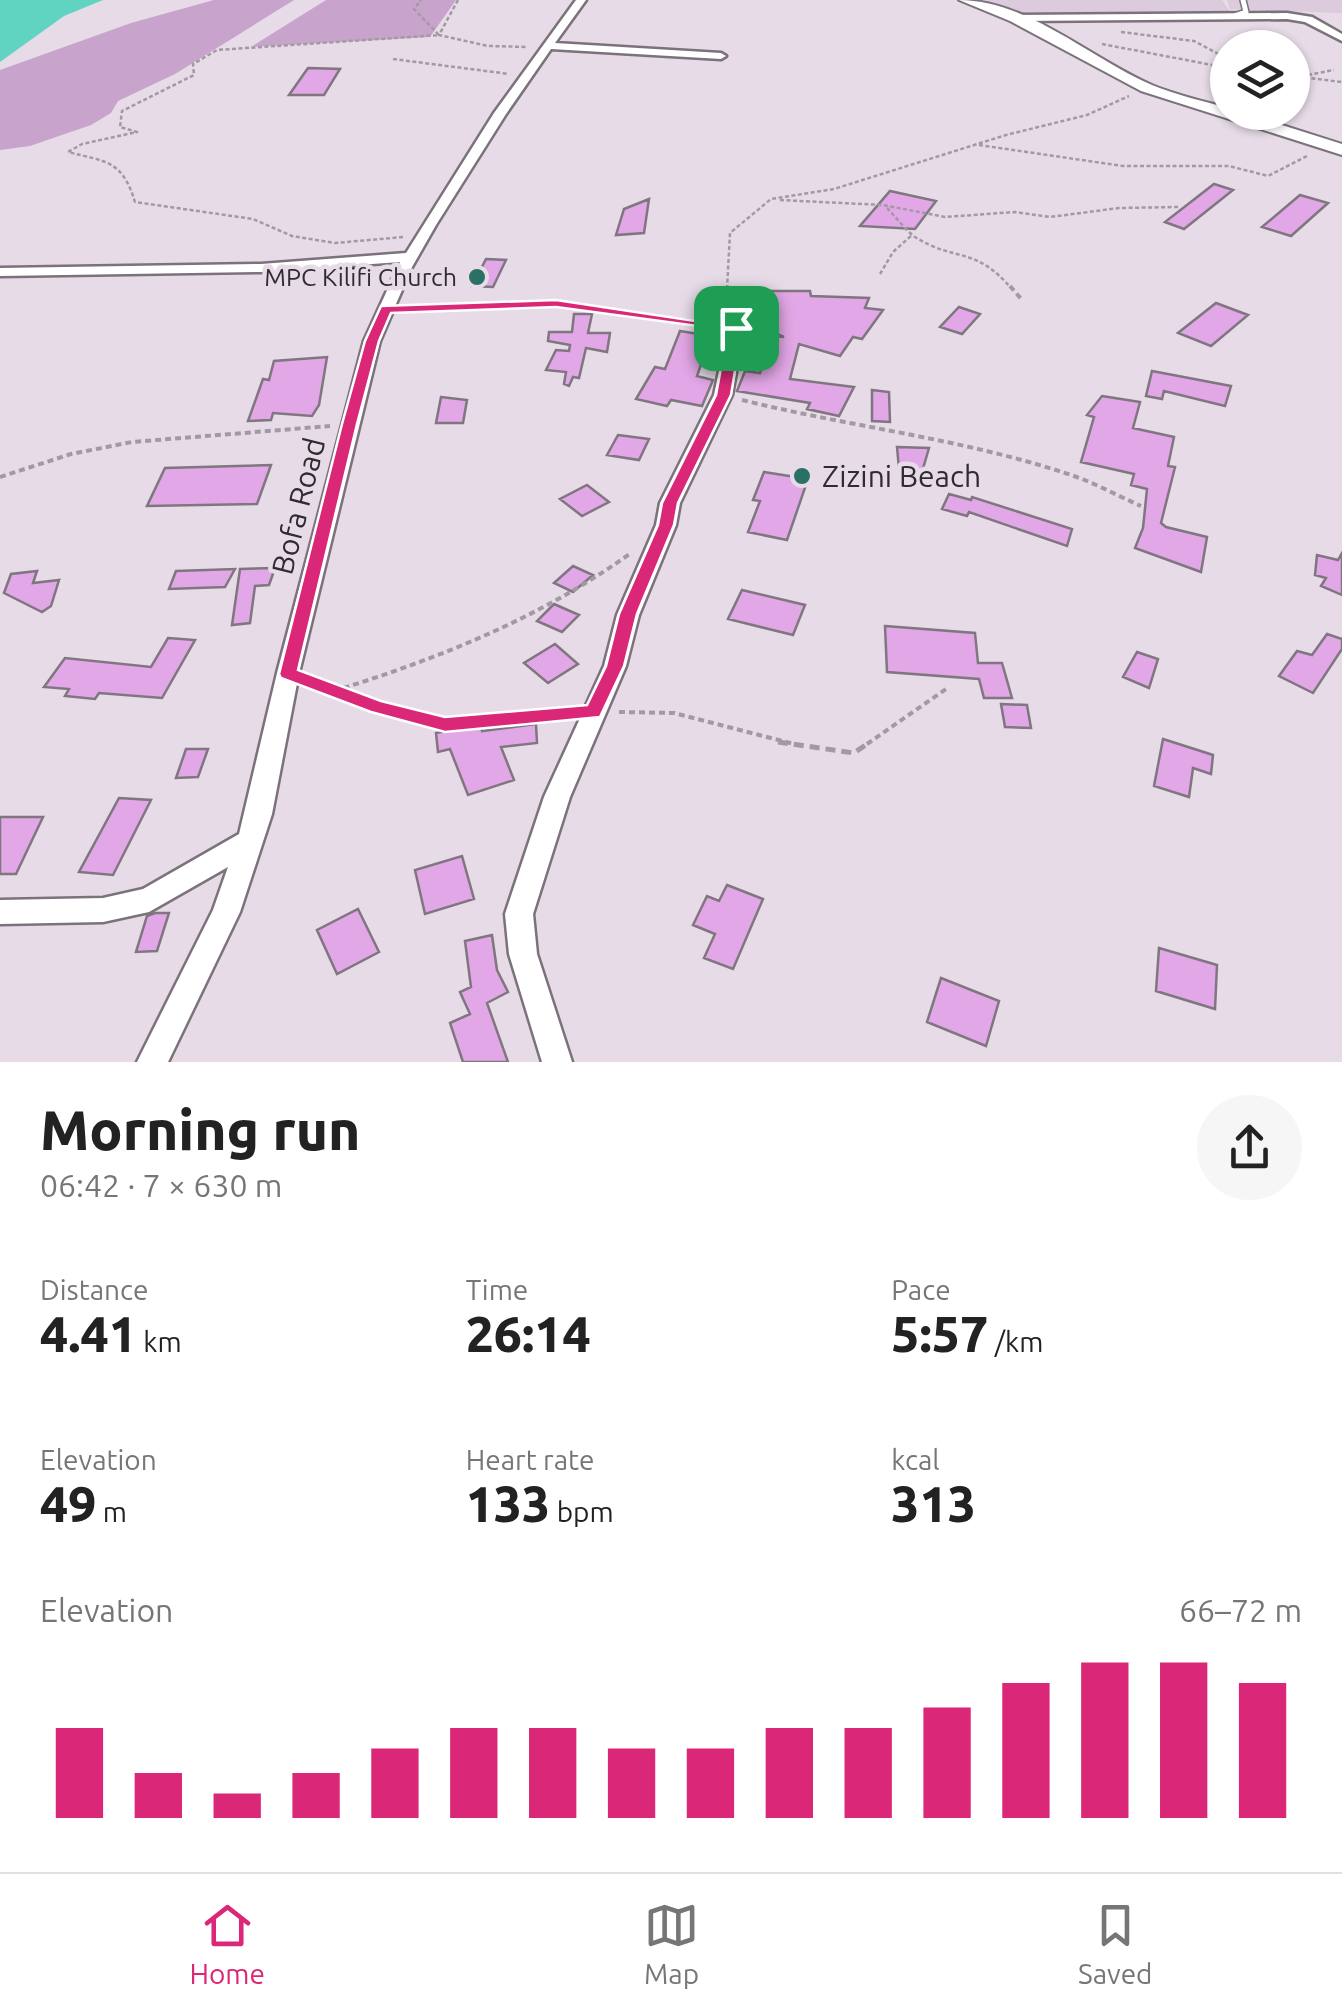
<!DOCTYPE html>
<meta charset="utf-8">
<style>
:root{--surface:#fff;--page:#f6f6f6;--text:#222;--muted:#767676;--line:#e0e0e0;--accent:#db2777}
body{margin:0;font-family:Ubuntu,sans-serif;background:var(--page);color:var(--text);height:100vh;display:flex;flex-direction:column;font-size:38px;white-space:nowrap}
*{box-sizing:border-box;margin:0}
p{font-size:32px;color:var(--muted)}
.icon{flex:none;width:55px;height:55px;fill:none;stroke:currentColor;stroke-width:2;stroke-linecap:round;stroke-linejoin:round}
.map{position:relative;height:1062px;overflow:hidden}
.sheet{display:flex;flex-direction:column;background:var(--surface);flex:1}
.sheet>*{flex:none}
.controls{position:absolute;left:1210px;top:30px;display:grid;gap:20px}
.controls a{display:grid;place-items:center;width:100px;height:100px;border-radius:50%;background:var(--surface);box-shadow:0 2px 8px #0004;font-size:50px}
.pin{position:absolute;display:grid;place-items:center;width:85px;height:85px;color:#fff;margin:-42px;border-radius:20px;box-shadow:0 5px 15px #0006}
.round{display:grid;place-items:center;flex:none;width:105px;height:105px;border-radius:52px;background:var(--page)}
.summary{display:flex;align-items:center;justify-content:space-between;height:170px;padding:0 40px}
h1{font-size:55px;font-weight:800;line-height:75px}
.metrics{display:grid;grid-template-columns:repeat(3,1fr);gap:15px;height:170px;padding:10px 40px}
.metrics div{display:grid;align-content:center}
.metrics b{font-size:50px;font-weight:800}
.metrics small{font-size:28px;font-weight:400}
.metrics p{font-size:28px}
.chart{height:280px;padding:20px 40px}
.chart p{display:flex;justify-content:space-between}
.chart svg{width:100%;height:180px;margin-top:10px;stroke:var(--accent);stroke-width:6}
.tabs{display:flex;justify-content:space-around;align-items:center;height:140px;border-top:2px solid var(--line);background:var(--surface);font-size:28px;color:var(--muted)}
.tabs a{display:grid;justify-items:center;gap:5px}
.tabs .active{color:var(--accent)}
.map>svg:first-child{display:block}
.built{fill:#dccbdc}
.green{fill:#c8a3cb}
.water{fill:#60d3c1}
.building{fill:#e2a7e6;stroke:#7f7680;stroke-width:2.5}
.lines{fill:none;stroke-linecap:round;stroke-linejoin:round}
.service-casing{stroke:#7b727b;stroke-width:8}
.minor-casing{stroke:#7b727b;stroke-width:5}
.tertiary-casing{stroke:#7b727b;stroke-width:4}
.path-far2{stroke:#a29aa3;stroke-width:2.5;stroke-dasharray:4 2.5;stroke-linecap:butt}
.path-far1{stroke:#a29aa3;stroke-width:4;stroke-dasharray:6 4;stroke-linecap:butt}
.path{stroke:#a29aa3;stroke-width:5;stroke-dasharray:10 6;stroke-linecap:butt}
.service{stroke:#fff;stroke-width:5}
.minor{fill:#fff;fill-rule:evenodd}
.tertiary{fill:#fff;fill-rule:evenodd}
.route{fill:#db2777;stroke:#fff;stroke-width:2.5;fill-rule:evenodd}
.poi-dot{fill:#2a7065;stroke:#e6dbe7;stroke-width:4}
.labels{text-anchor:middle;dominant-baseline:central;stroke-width:9;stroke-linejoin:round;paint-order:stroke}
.far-poi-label{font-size:25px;fill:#2f2b2f;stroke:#e6dbe7;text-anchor:end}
.poi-label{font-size:30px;fill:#2f2b2f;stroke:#e6dbe7;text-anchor:start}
.street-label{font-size:30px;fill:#2f2b2f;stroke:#e6dbe7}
</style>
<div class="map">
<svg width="1342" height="1062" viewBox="0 0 1342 1062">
<rect width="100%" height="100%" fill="#e6dbe7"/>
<path class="built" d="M984,0H1222L1230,12L1024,15Z
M1227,0H1342V13L1230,9Z"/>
<path class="green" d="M214,0H294L175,74L118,101L111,113L91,125L30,146L0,150V70L131,23Z
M326,0H456L430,37L251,47Z"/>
<path class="water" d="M0,0H103L64,16L0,62Z"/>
<path class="building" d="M308,68L340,69L324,95H289Z
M1214,184L1233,190L1184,229L1165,222Z
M890,191L936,201L915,229L860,226Z
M1300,195L1328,203L1291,236L1262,227Z
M649,199L644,233L616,235L624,209Z
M486,259L506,260L493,287L472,286Z
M758,291H810L811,296L869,298L865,308L883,310L862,339L853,337L840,356L799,344L790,379L854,387L839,416L807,409L810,403L737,391L745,371L760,373L771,336L784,337L747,321Z
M1216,303L1248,315L1211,346L1178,333Z
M959,307L980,314L962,334L940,327Z
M574,314H592L588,333H610L607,352L586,348L579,378L573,377L569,386L564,384L566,372L546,370L556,350L569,351L570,345L548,341L549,332H572Z
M680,331L711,336L697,376L713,380L702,406L671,400L667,406L636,399L655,367L665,369Z
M327,357L319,405L312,416L273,413L271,420L248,421L263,379L269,380L274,361Z
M1152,371L1231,386L1225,406L1164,391L1162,399L1146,396Z
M872,390L889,392L890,422L872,421Z
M1102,396L1140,402L1133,428L1174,437L1168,466L1175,467L1161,523L1166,527L1207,537L1201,572L1135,548L1143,528L1147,489L1131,485L1134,474L1081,462L1094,417L1087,415Z
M441,397L467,400L463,423H436Z
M618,435L649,439L639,460L607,455Z
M897,447L929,448L922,472L899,469Z
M271,465L257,504L147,506L165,468Z
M764,472L808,479L787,540L748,532L760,501L753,500Z
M587,485L609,502L582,516L560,499Z
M949,494L971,500L972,497L1072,529L1067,546L969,512L967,516L942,509Z
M1342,553V595L1321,586L1326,578L1315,575L1317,555L1338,560Z
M573,566L593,575L573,592L554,583Z
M275,568L269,585L255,586L250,623L232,625L240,569Z
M235,569L225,587L169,589L176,571Z
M37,571L33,583L59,580L51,606L42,612L4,593L11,574Z
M742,590L805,605L793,635L728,619Z
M554,604L579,615L562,632L537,621Z
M885,626L975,633L978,663H1002L1012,698H984L979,679L887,672Z
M1327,634L1342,639V649L1313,693L1279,676L1297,651L1312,655Z
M168,638L195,640L162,698L99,693L95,699L65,696L69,689L44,687L65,658L151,667Z
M555,644L578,664L548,683L524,663Z
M1137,652L1158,659L1149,688L1123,677Z
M1001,704L1027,705L1031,728L1005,727Z
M481,724L482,731L536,724L537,743L501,747L514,780L468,795L450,749L438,752L436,733Z
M1163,739L1213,755L1211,774L1193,768L1189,797L1154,786Z
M186,749H208L198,777L176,778Z
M119,798L151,800L113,875L79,872Z
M0,817H43L16,874H0Z
M462,856L474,899L425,914L415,870Z
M727,885L763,899L733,969L704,958L715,934L693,925L707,896L719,901Z
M358,909L379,952L337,974L317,930Z
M155,913H169L157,951L136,952L147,916Z
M492,935L497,970L508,992L487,1003L508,1062H463L450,1023L470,1014L460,992L471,987L465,941Z
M1159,948L1217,965L1215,1009L1156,991Z
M941,978L999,1001L986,1046L927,1022Z"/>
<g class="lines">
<defs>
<path id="service" d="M1234,16L1246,12L1243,0"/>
<path id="minor" d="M576,0H586L555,43L721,53L726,56L721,59L551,49L506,114L436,225L412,267L380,341L299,673L272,814L240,912L168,1062H137L213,910L228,867L149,912L103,922L0,924V900L103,898L143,889L239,834L277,673L364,341L400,262L261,272L0,276V268L261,264L406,253L494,113Z
M1287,13L1312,17L1342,34V41L1305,22L1287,19L1015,21L1010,18L1015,15Z
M736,323L744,328L732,395L680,503L676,525L639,615L626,666L570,797L533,914L537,954L572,1062H542L509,954L505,914L544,797L604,666L617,615L656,525L660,503L714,395L728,328Z"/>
<path id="tertiary" d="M959,0C1028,0 1091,59 1152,85C1176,95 1203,101 1228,108V112H1241L1342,144V155L1141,91L1010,21Z"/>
</defs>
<use href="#service" class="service-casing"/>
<use href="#minor" class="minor-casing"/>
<use href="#tertiary" class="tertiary-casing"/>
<path class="path-far2" d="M458,0L439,35L488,46L528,47
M1121,32L1194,41L1228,59
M1102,44L1228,68
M393,59L509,74
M1308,75L1334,70
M1292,76L1342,82
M979,145L1123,166H1229L1268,176L1307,156
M780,200L883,205L945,217L1015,212L1050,217L1119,208L1179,207
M887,208C896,217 905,230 915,237C957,263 974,245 1012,289
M403,237L335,243L292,236L253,219L135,202C122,160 107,162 68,152L82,144L137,132L120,127L122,111L194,75L193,64L217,50L439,35L414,9L421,0
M880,274L893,252L912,235
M727,289L730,233L771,199L834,189L1006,135L1087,115L1129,96"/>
<path class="path-far1" d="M726,286L731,315
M1010,286L1023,301
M405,308L557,303L719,325
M742,400C851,427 965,439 1071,475C1095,483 1118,496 1141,506
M0,477L71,454L132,442L330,426
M306,681L378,707L445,724L570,715
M334,691C440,658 540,618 631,553
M619,712L674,713L794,744
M867,744L946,689"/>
<path class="path" d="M778,742L854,753L870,742"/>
<use href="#service" class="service"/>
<use href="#minor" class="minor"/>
<use href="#tertiary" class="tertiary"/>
</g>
<path class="route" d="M556,300L742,328L731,395L678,503L674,525L637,614L624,666L600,717L445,732L371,712L281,678L279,674L342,424L365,341L381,306ZM556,307L728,330L716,395L662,503L658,525L619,614L606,666L587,705L445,717L381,701L298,670L357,424L379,341L391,313Z"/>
<g class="poi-dot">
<circle cx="477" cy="277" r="10"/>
<circle cx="802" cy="476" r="10"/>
</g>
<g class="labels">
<g class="far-poi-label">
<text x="457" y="277">MPC Kilifi Church</text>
</g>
<g class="poi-label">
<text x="822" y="476">Zizini Beach</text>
</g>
<g class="street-label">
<text transform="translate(298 506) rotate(-76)">Bofa Road</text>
</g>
</g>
</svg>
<div class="controls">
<a><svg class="icon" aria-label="layers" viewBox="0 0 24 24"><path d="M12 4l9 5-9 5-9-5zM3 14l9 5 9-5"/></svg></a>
</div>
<div class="pin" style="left:736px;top:328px;background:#1e9e55"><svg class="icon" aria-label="arrive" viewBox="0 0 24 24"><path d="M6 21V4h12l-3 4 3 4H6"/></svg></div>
</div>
<section class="sheet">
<div class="summary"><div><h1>Morning run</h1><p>06:42 · 7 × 630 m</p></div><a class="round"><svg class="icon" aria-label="share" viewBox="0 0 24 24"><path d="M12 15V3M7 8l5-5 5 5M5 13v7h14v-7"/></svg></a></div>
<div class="metrics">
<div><p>Distance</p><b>4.41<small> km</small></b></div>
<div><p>Time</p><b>26:14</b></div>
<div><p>Pace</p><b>5:57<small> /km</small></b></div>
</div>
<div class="metrics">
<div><p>Elevation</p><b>49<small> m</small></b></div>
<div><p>Heart rate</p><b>133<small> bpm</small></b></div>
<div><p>kcal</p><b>313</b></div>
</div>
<div class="chart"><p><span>Elevation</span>66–72 m</p>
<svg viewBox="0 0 160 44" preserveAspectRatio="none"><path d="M5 44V22M15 44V33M25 44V38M35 44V33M45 44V27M55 44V22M65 44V22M75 44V27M85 44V27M95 44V22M105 44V22M115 44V17M125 44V11M135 44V6M145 44V6M155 44V11"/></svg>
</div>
</section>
<nav class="tabs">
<a class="active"><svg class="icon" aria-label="home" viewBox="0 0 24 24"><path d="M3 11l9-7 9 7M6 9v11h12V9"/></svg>Home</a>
<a><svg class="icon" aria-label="map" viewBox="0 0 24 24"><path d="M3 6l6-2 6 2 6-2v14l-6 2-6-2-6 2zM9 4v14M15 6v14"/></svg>Map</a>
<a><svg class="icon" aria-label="saved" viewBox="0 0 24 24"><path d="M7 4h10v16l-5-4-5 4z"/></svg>Saved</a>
</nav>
